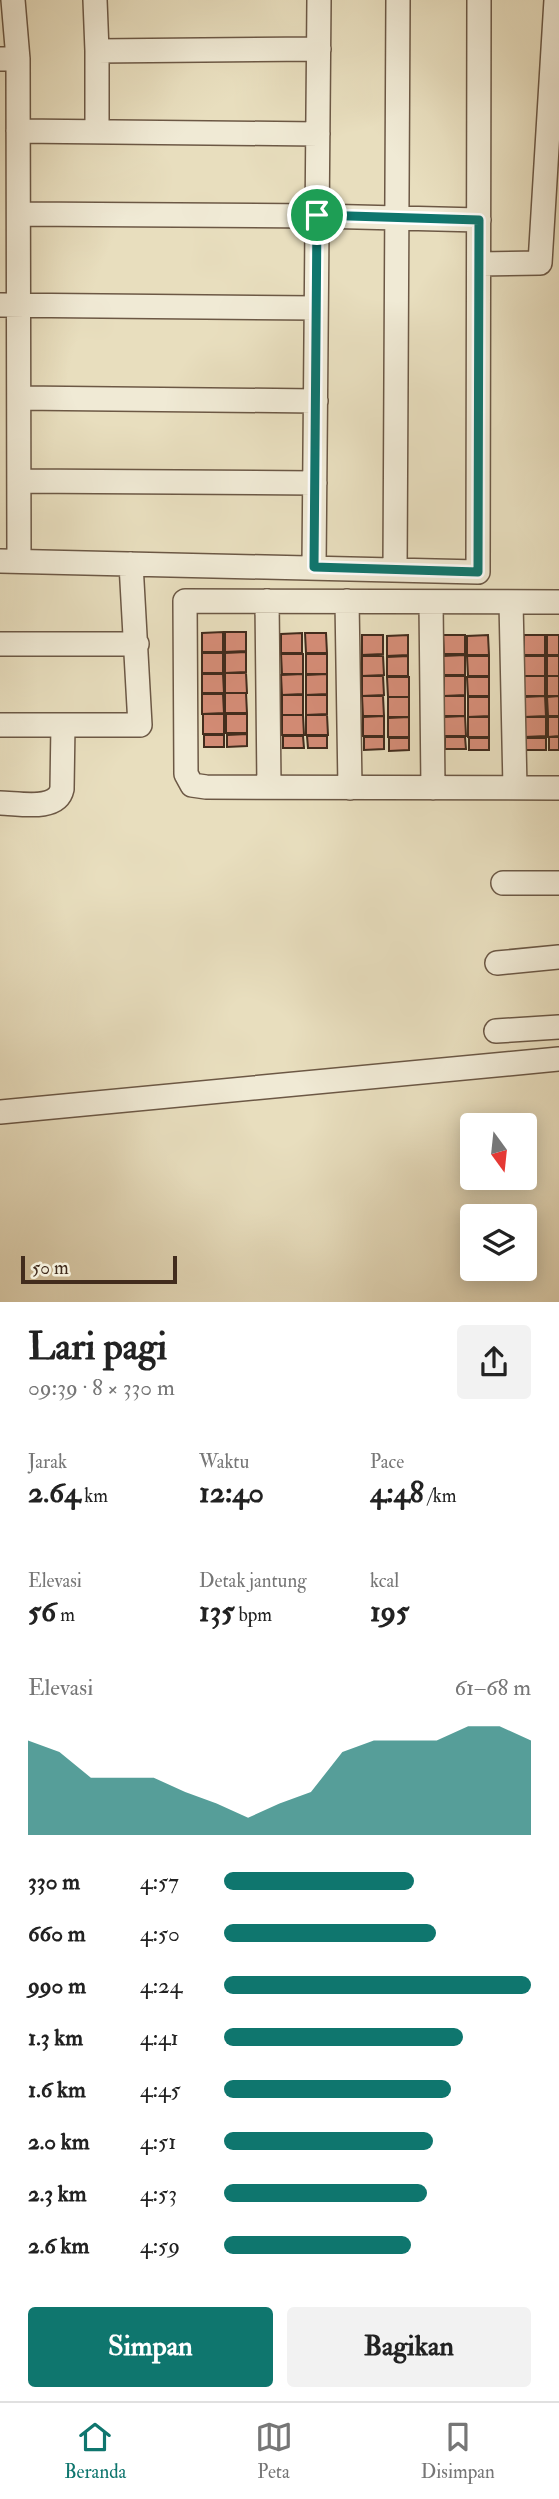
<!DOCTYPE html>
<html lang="id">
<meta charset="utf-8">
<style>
:root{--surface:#fff;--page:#f2f2f2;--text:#222;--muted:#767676;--line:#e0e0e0;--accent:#0f766e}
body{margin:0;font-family:"IM FELL Double Pica",serif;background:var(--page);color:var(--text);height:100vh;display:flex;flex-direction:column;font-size:26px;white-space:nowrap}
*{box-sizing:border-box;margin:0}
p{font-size:23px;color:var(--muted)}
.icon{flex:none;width:38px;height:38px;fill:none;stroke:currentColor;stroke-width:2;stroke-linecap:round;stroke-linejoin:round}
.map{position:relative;height:1302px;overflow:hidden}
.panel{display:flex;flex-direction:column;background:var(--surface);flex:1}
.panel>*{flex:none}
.needle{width:46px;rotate:165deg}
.tools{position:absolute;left:460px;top:1113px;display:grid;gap:14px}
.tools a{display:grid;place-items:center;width:77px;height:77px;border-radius:7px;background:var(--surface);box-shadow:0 4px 18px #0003;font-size:35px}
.scale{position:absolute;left:21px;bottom:18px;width:156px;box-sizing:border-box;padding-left:7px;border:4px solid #422c1d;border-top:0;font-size:19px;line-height:24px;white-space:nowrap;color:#422c1d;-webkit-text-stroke:5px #f0ead5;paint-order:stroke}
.pin{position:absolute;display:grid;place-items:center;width:60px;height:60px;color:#fff;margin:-30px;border:4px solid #fff;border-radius:50%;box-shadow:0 2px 7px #0007}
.round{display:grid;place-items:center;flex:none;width:74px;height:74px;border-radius:7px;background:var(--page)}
.headline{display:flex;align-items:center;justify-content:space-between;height:119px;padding:0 28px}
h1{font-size:38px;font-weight:700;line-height:52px}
.stats{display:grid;grid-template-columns:repeat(3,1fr);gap:10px;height:119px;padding:7px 28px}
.stats div{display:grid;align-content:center}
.stats b{font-size:30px;font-weight:700}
.stats small{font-size:19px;font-weight:400}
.stats p{font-size:19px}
.chart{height:196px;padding:14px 28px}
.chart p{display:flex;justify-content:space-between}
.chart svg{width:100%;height:126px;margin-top:7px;fill:var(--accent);opacity:.7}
.action{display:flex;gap:14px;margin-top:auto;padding:14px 28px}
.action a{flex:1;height:80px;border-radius:7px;background:var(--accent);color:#fff;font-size:28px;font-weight:700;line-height:80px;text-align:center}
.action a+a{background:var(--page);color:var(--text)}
ul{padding:0 28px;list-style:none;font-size:23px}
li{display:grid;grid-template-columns:112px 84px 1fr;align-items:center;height:52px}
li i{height:18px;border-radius:9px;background:var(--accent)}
.tab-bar{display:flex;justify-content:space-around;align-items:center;height:98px;border-top:2px solid var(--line);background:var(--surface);font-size:19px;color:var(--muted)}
.tab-bar a{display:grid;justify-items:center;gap:4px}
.tab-bar .on{color:var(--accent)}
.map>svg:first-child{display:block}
.building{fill:#d48c76;stroke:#422c1d;stroke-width:2}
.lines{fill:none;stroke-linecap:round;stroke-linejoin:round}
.minor-casing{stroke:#6c5845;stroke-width:26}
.minor{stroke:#f0ead5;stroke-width:23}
.route-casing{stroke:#fff;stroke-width:14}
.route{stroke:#0f766e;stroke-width:9}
</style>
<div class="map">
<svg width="559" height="1302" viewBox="0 0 559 1302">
<rect width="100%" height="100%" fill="#e8debe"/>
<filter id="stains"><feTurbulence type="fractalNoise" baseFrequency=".00286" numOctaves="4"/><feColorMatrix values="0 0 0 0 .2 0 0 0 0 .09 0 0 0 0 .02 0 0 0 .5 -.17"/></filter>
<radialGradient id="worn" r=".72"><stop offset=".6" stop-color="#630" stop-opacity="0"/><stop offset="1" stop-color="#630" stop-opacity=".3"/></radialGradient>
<path class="building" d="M223,632V652H202V633Z
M225,632H246V651L225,652Z
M302,633V653H281V634Z
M305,633H326L327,653H306Z
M362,635H383V654L362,655Z
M408,635V655L387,656V636Z
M443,635H465V654H444Z
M488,635L489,655H467V636Z
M524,635H545V655H524Z
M547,635H559V655H547Z
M246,652V672L225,673V653Z
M202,653H223V673H202Z
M281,654H303V674H282Z
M306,654H327V674H306Z
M465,655V675H444L443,656Z
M362,656H383L384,675L362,676Z
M408,656V676H387V657Z
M467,656H489V676H468Z
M524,656H545V676H524Z
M547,656H559V676H547Z
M225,673H246L247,693H225Z
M202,674H223L224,693H202Z
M303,674V694L282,695L281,675Z
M327,674V694L306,695V675Z
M362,676H383L384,695L362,696Z
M444,676H465V695L444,696Z
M524,676H545V696H524Z
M547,676H559V696H547Z
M387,677H409V697H388Z
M467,677H489V696H468Z
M225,693H246L247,713H225Z
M202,694H223L224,713L202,714Z
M282,695H303V715H282Z
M306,695H327V714L306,715Z
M362,696H383L384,716H363Z
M444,696H465V716H444Z
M545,696L546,716L524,717V697Z
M559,696V716H548L547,697Z
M388,697H409V717H388Z
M468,697H489V716L468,717Z
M203,714H224V734H203Z
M226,714H247V733H226Z
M282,715H303L304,735H282Z
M306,715H327L328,735H306Z
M384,716V736H363V717Z
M465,716L466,736H444V717Z
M409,717V737H388V718Z
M468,717H489V737H468Z
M525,717H546V736L525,737Z
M548,717H559V736L548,737Z
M247,734V746L227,747V735Z
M204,735H224V747H204Z
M283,736H303L304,748H283Z
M307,736H327V748H308Z
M364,737H384V749L364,750Z
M445,737H465L466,749H445Z
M549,737H559V750H549Z
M389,738H409V750L389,751Z
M469,738H489V750H469Z
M525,738H546V750H526Z"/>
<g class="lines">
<defs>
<path id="minor" d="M13,0L18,59
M95,0L97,51
M0,59H18L19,561
M18,131L318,134
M97,132V51L319,49
M19,214L317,216L479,220
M479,264L540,263L556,0
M0,305L316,308
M19,398L316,401
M19,481L315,483
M0,561L478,572L479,0
M314,567L319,0
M395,570L398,0
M267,601L269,787
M347,601L350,788
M431,602L433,788
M511,602L515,788
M559,602L185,601L186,774L192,785L206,787L559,788
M0,644H137
M0,725H140L131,564
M0,803C18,803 57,812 62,789L63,725
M503,883H559
M497,963L559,957
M496,1031L559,1027
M0,1112L559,1059"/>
</defs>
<use href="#minor" class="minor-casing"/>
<use href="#minor" class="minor"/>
</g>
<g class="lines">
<defs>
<path id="route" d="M317,215L479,220L478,572L314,567Z"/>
</defs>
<use href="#route" class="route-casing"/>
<use href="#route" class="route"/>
</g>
<rect width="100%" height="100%" filter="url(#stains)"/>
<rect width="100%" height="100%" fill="url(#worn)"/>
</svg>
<div class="tools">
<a><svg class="needle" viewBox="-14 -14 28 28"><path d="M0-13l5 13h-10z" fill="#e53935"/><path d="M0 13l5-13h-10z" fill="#767676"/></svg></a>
<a><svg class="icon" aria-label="layers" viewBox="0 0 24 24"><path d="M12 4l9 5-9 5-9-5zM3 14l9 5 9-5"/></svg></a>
</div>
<div class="scale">50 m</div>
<div class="pin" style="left:317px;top:215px;background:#1e9e55"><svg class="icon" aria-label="arrive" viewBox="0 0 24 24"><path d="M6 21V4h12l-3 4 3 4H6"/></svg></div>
</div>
<section class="panel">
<div class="headline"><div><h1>Lari pagi</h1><p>09:39 · 8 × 330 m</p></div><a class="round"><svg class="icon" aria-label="share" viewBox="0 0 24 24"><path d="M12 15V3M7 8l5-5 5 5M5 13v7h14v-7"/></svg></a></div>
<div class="stats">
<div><p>Jarak</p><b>2.64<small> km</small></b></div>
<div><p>Waktu</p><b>12:40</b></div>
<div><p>Pace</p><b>4:48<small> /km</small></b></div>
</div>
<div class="stats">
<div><p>Elevasi</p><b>56<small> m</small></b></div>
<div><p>Detak jantung</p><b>135<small> bpm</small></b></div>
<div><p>kcal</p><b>195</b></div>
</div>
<div class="chart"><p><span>Elevasi</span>61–68 m</p>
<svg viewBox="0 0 160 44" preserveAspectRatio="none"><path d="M0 44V11L10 15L20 24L30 24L40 24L50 29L60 33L70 38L80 33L90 29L100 15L110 11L120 11L130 11L140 6L150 6L160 11V44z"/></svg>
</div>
<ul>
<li><b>330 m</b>4:57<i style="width:62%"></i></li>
<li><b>660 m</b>4:50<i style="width:69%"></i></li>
<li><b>990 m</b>4:24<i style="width:100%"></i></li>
<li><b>1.3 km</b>4:41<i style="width:78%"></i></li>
<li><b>1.6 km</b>4:45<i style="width:74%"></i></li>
<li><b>2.0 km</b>4:51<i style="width:68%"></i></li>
<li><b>2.3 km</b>4:53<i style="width:66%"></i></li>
<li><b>2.6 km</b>4:59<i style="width:61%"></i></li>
</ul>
<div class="action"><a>Simpan</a><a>Bagikan</a></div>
</section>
<nav class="tab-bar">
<a class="on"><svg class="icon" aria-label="home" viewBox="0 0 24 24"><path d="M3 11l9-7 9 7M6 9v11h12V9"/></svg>Beranda</a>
<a><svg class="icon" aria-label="map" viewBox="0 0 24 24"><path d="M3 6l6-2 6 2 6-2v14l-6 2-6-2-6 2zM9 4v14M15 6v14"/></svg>Peta</a>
<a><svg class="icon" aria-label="saved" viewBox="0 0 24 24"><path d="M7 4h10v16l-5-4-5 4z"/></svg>Disimpan</a>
</nav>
